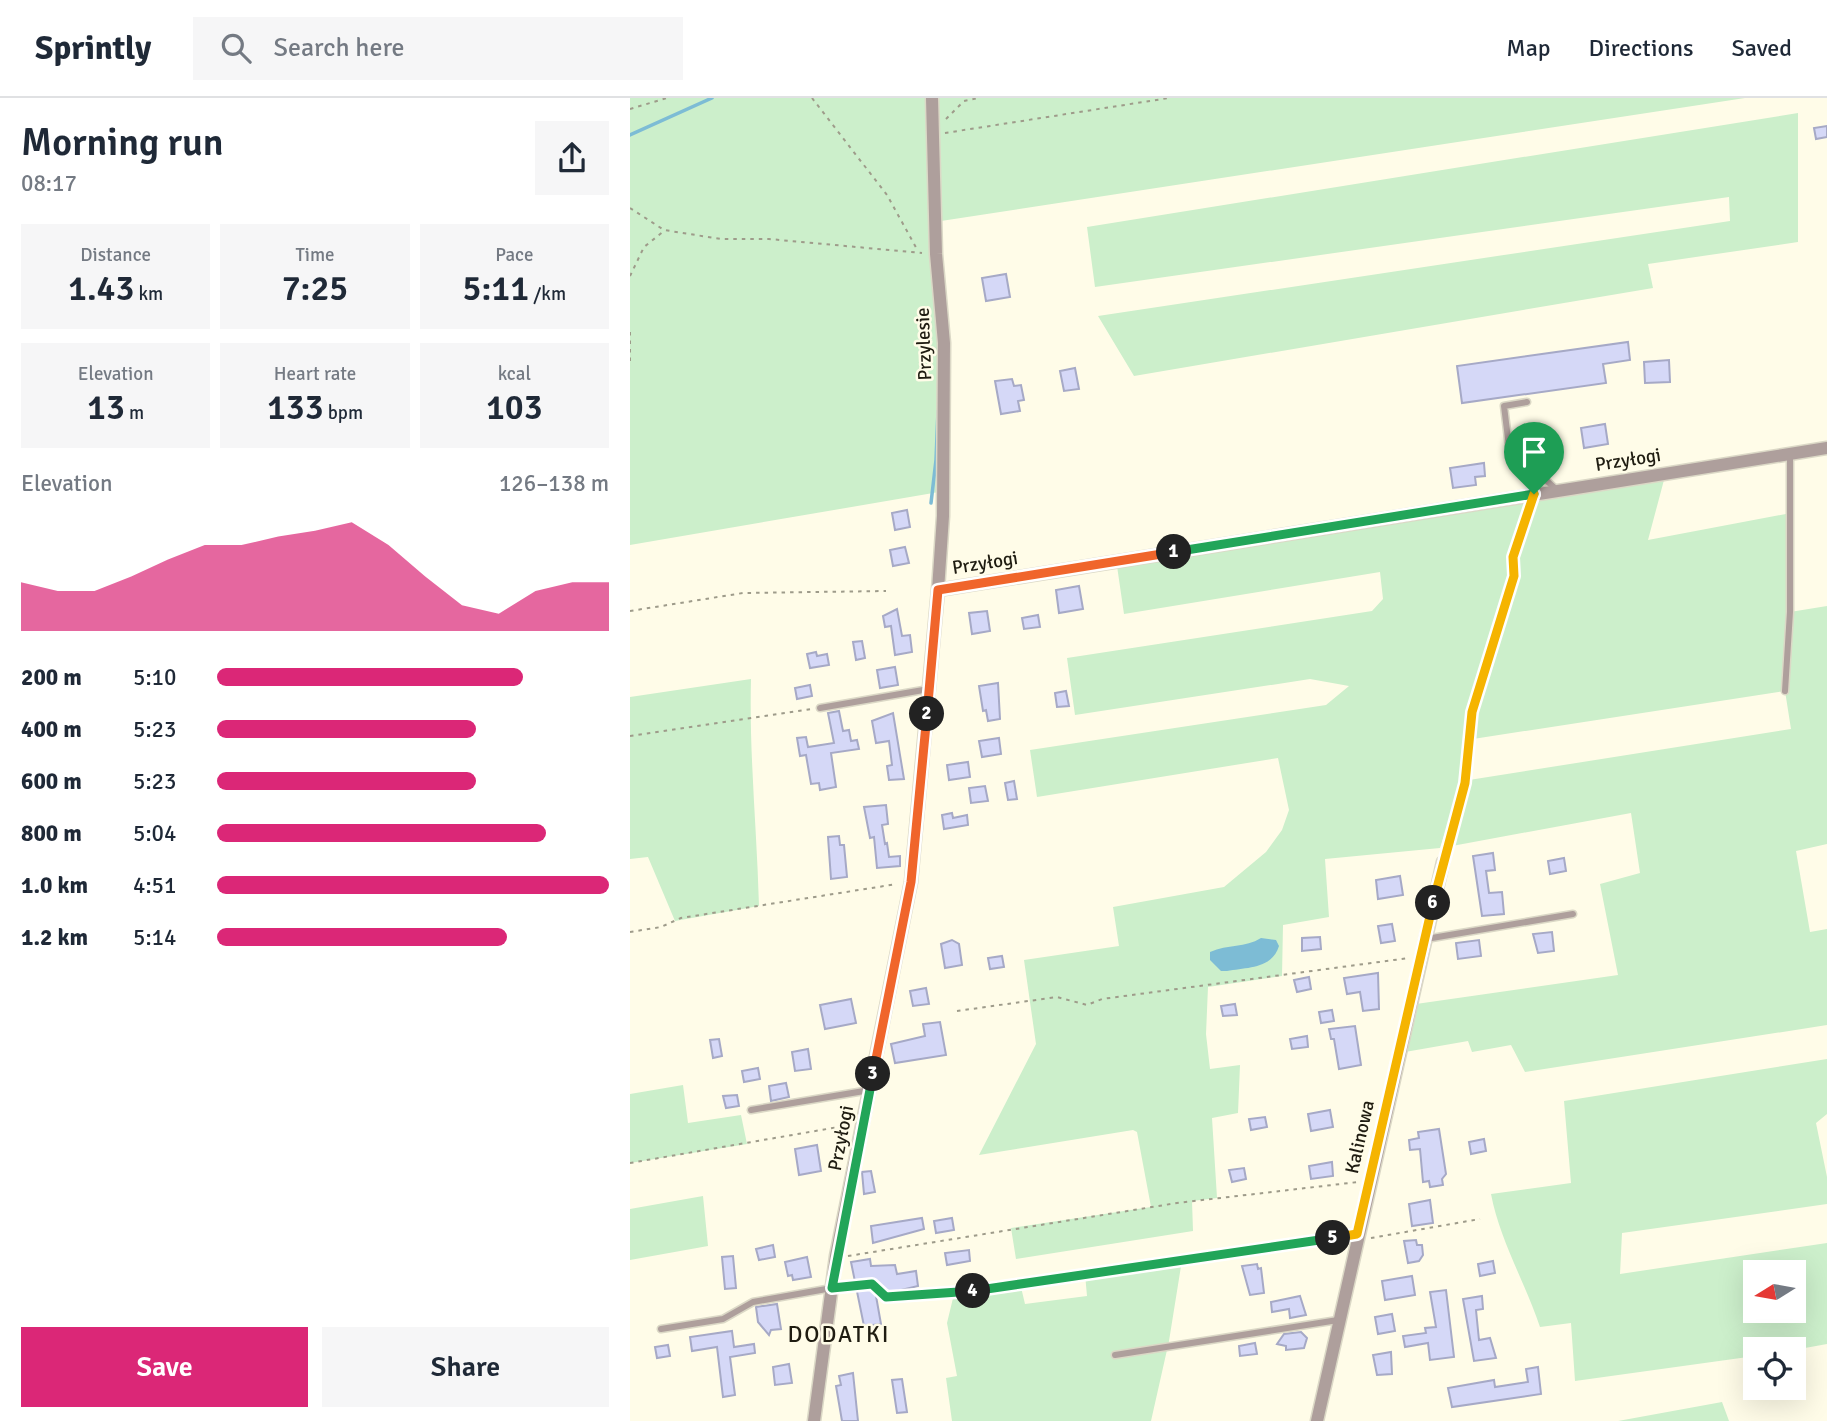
<!DOCTYPE html>
<meta charset="utf-8">
<style>
:root{--surface:#fff;--page:#f6f6f7;--text:#1f2937;--muted:#747a83;--line:#e0e1e3;--accent:#db2777}
body{margin:0;font-family:Signika,sans-serif;background:var(--page);color:var(--text);height:100vh;display:flex;flex-direction:column;font-size:26px;white-space:nowrap}
*{box-sizing:border-box;margin:0}
p{font-size:23px;color:var(--muted)}
.icon{flex:none;width:38px;height:38px;fill:none;stroke:currentColor;stroke-width:2;stroke-linecap:round;stroke-linejoin:round}
.map{position:relative;flex:1;overflow:hidden}
.panel{display:flex;flex-direction:column;background:var(--surface);width:630px}
.panel>*{flex:none}
.needle{width:46px;rotate:259deg}
.tools{position:absolute;left:1113px;top:1162px;display:grid;gap:14px}
.tools a{display:grid;place-items:center;width:63px;height:63px;border-radius:0px;background:var(--surface);box-shadow:0 7px 28px #0002;font-size:35px}
.pin{position:absolute;display:grid;place-items:center;width:60px;height:60px;color:#fff;margin:-72px -30px;border-radius:50% 50% 50% 0;rotate:-45deg;box-shadow:0 0 7px #0007}
.pin .icon{rotate:45deg}
.km{position:absolute;width:35px;height:35px;margin:-18px;border-radius:50%;background:#222;color:#fff;font-size:19px;line-height:35px;text-align:center}
.round{display:grid;place-items:center;flex:none;width:74px;height:74px;border-radius:0px;background:var(--page)}
.summary{display:flex;align-items:center;justify-content:space-between;height:119px;padding:0 21px}
h1{font-size:38px;font-weight:600;line-height:52px}
.figures{display:grid;grid-template-columns:repeat(3,1fr);gap:10px;height:119px;padding:7px 21px}
.figures div{display:grid;align-content:center;border-radius:0px;background:var(--page);text-align:center}
.figures b{font-size:35px;font-weight:600}
.figures small{font-size:19px;font-weight:400}
.figures p{font-size:19px}
.chart{height:196px;padding:14px 21px}
.chart p{display:flex;justify-content:space-between}
.chart svg{width:100%;height:126px;margin-top:7px;fill:var(--accent);opacity:.7}
.primary-button{display:flex;gap:14px;margin-top:auto;padding:14px 21px}
.primary-button a{flex:1;height:80px;border-radius:0px;background:var(--accent);color:#fff;font-size:28px;font-weight:600;line-height:80px;text-align:center}
.primary-button a+a{background:var(--page);color:var(--text)}
ul{padding:0 21px;list-style:none;font-size:23px}
li{display:grid;grid-template-columns:112px 84px 1fr;align-items:center;height:52px}
li i{height:18px;border-radius:9px;background:var(--accent)}
header{display:flex;align-items:center;gap:42px;box-sizing:border-box;height:98px;padding:0 35px;background:var(--surface);border-bottom:2px solid var(--line)}
header strong{font-size:33px}
nav{display:flex;gap:38px;margin-inline-start:auto;font-size:24px}
.search{width:490px;height:63px;background:var(--page);display:flex;align-items:center;gap:18px;box-sizing:border-box;padding:0 24px;border-radius:0px;color:var(--muted);font-size:26px}
main{display:flex;flex:1;min-height:0}
.map>svg:first-child{display:block}
.green{fill:#ccefcb;fill-rule:evenodd}
.water{fill:#7dbcd5}
.lines{fill:none;stroke-linecap:round;stroke-linejoin:round}
.stream{stroke:#7dbcd5;stroke-width:3.5}
.building{fill:#d5d8f7;stroke:#a6a9c6;stroke-width:2}
.service-casing{stroke:#dbd8c6;stroke-width:9}
.minor-casing{stroke:#dbd8c6;stroke-width:15}
.path{stroke:#9e9b8a;stroke-width:2;stroke-dasharray:3.5 5;stroke-linecap:butt}
.service{stroke:#ae9f9c;stroke-width:6}
.minor{stroke:#ae9f9c;stroke-width:12}
.split-1-casing{stroke:#fff;stroke-width:14}
.split-2-casing{stroke:#fff;stroke-width:14}
.split-3-casing{stroke:#fff;stroke-width:14}
.split-4-casing{stroke:#fff;stroke-width:14}
.split-5-casing{stroke:#fff;stroke-width:14}
.split-6-casing{stroke:#fff;stroke-width:14}
.split-7-casing{stroke:#fff;stroke-width:14}
.split-1{stroke:#22a559;stroke-width:9}
.split-2{stroke:#f0652b;stroke-width:9}
.split-3{stroke:#f0652b;stroke-width:9}
.split-4{stroke:#22a559;stroke-width:9}
.split-5{stroke:#22a559;stroke-width:9}
.split-6{stroke:#f5b400;stroke-width:9}
.split-7{stroke:#f5b400;stroke-width:9}
.labels{text-anchor:middle;dominant-baseline:central;stroke-width:5;stroke-linejoin:round;paint-order:stroke}
.street-label{font-size:19px;fill:#1f1c11;stroke:#fffce8}
.quarter-label{font-size:23px;letter-spacing:2px;fill:#1f1c11;stroke:#fffce8}
</style>
<header>
<strong>Sprintly</strong>
<div class="search"><svg class="icon" aria-label="search" viewBox="0 0 24 24"><circle cx="10" cy="10" r="6"/><path d="M15 15l6 6"/></svg>Search here</div>
<nav><a>Map</a><a>Directions</a><a>Saved</a></nav>
</header>
<main>
<section class="panel">
<div class="summary"><div><h1>Morning run</h1><p>08:17</p></div><a class="round"><svg class="icon" aria-label="share" viewBox="0 0 24 24"><path d="M12 15V3M7 8l5-5 5 5M5 13v7h14v-7"/></svg></a></div>
<div class="figures">
<div><p>Distance</p><b>1.43<small> km</small></b></div>
<div><p>Time</p><b>7:25</b></div>
<div><p>Pace</p><b>5:11<small> /km</small></b></div>
</div>
<div class="figures">
<div><p>Elevation</p><b>13<small> m</small></b></div>
<div><p>Heart rate</p><b>133<small> bpm</small></b></div>
<div><p>kcal</p><b>103</b></div>
</div>
<div class="chart"><p><span>Elevation</span>126–138 m</p>
<svg viewBox="0 0 160 44" preserveAspectRatio="none"><path d="M0 44V27L10 30L20 30L30 25L40 19L50 14L60 14L70 11L80 9L90 6L100 14L110 25L120 35L130 38L140 30L150 27L160 27V44z"/></svg>
</div>
<ul>
<li><b>200 m</b>5:10<i style="width:78%"></i></li>
<li><b>400 m</b>5:23<i style="width:66%"></i></li>
<li><b>600 m</b>5:23<i style="width:66%"></i></li>
<li><b>800 m</b>5:04<i style="width:84%"></i></li>
<li><b>1.0 km</b>4:51<i style="width:100%"></i></li>
<li><b>1.2 km</b>5:14<i style="width:74%"></i></li>
</ul>
<div class="primary-button"><a>Save</a><a>Share</a></div>
</section>
<div class="map">
<svg width="1197" height="1323" viewBox="0 0 1197 1323">
<rect width="100%" height="100%" fill="#fffce8"/>
<path class="green" d="M0,0H1115L311,123L302,122L308,245L309,394L0,447Z
M1168,15V144L1018,166L1023,190L504,278L468,218L1100,123L1099,99L465,189L457,129Z
M1034,382L1018,442L1161,415L1160,514L1197,508V746L1166,753L1180,834L1197,831V927L895,974L881,947L842,954L838,943L775,954L786,906L988,877L970,786L1010,775L1001,715L822,748L839,682L1161,631L1155,593L843,641L847,617L889,480L886,460L906,401Z
M897,401L879,460L881,479L844,594L828,695L810,750L695,761L699,819L653,827L652,878L578,889L576,936L580,971L610,967L608,1015L582,1020L587,1100L562,1103L563,1133L386,1161L381,1130L521,1109L507,1034L503,1032L349,1057L406,946L394,862L489,848L483,809L594,789L636,754L652,732L659,712L648,660L407,699L400,652L696,607L719,588L680,581L445,617L437,560L742,513L753,501L750,474L494,516L487,468Z
M121,581C119,656 127,732 129,808L45,823L18,759L0,761V599Z
M1197,961V1016L1186,1025L1197,1079V1106L992,1135L990,1176L1197,1145V1246L1164,1252L1125,1251V1258L945,1283L941,1225L910,1229C895,1184 870,1143 861,1096L941,1085L934,1003ZM1125,1174H1164V1213H1125Z
M53,987L58,1025L111,1017L117,1046L0,1065V996Z
M73,1098L78,1148L0,1162V1111Z
M552,1162L539,1243L521,1323H322L316,1280L327,1278L317,1225L324,1196L390,1185L395,1206L457,1198L455,1176Z
M1092,1304L1099,1323H988Z"/>
<path class="water" d="M631,840L646,842L649,848C642,871 617,869 597,873H591L580,862V854C598,846 615,850 631,840Z"/>
<g class="lines">
<path class="stream" d="M0,37L82,0
M301,405L306,362L308,313"/>
</g>
<path class="building" d="M1197,28V39L1186,41L1184,30Z
M376,176L380,199L356,203L352,180Z
M998,244L1000,262L973,266L976,285L832,305L827,268Z
M1039,262L1040,284L1015,285L1014,264Z
M445,270L449,291L434,293L430,273Z
M382,281L384,288L391,287L394,302L388,303L390,313L371,316L365,283Z
M975,326L978,346L954,350L951,330Z
M854,365L855,378L845,379L846,387L823,390L820,370Z
M277,412L280,429L265,432L262,415Z
M275,449L279,465L263,468L260,452Z
M449,488L453,511L429,515L426,492Z
M267,511L272,538L280,537L282,554L265,557L261,528L255,529L253,518Z
M357,513L360,533L342,536L339,515Z
M408,517L410,529L394,531L392,520Z
M232,543L235,560L226,562L223,544Z
M186,554L187,558L197,556L199,567L180,570L177,556Z
M265,569L268,587L250,590L247,572Z
M368,585L370,621L358,623L356,612L353,613L349,588Z
M180,587L182,598L167,601L165,590Z
M436,593L439,608L427,609L425,595Z
M209,613L213,633L219,632L221,643L227,642L229,651L201,655L206,689L190,692L189,685L181,686L176,657L170,658L167,640L176,639L178,649L204,645L198,615Z
M263,615L274,681L259,682L257,668L262,667L259,643L246,645L242,623Z
M369,640L371,656L352,659L349,643Z
M338,664L340,679L319,682L317,667Z
M384,683L387,701L378,702L375,685Z
M355,688L358,703L341,705L339,690Z
M256,707L258,726L252,727L255,746L257,745L259,759L270,758V768L247,770L244,739L240,740L234,709Z
M322,715L323,720L337,717L338,727L314,731L312,717Z
M209,738L210,747H214L217,779L201,781L198,739Z
M863,755L865,772L856,773L859,795L872,794L874,816L852,818L843,758Z
M934,760L936,773L920,776L918,763Z
M770,778L773,797L748,801L746,782Z
M762,826L765,843L751,845L748,828Z
M922,834L924,853L908,855L903,836Z
M690,839L691,851L672,853V840Z
M322,842L329,846L332,867L315,870L311,846Z
M849,842L851,858L828,861L826,845Z
M372,858L374,869L360,871L358,860Z
M748,875L749,911L733,913L730,894L717,896L714,880Z
M679,879L681,891L667,894L664,882Z
M296,890L299,906L283,908L280,893Z
M221,901L226,925L195,931L190,907Z
M605,906L607,917L593,918L591,908Z
M702,912L704,923L691,925L689,914Z
M310,924L316,957L265,965L261,946L295,938L293,926Z
M725,928L731,967L709,971L704,941H701L699,931Z
M677,938L678,949L662,951L660,941Z
M89,941L92,958L83,960L80,942Z
M178,951L181,971L165,973L162,954Z
M128,970L130,981L114,984L112,973Z
M156,985L159,999L141,1003L139,988Z
M107,997L109,1008L96,1010L93,998Z
M700,1012L703,1029L681,1033L678,1016Z
M635,1019L637,1029L621,1032L619,1021Z
M809,1031L816,1076L812,1081L813,1087L800,1089L799,1083L793,1084L790,1051L780,1052L779,1042L789,1040L788,1034Z
M854,1041L856,1053L841,1056L839,1044Z
M187,1047L191,1073L169,1077L165,1051Z
M702,1064L703,1078L681,1081L679,1068Z
M614,1070L616,1081L602,1084L599,1072Z
M241,1073L245,1094L234,1096L232,1074Z
M800,1102L803,1125L782,1128L779,1106Z
M292,1120L294,1131L243,1145L241,1128Z
M322,1120L324,1132L306,1135L304,1123Z
M786,1142L787,1147H792L793,1157L789,1163L778,1165L774,1143Z
M143,1147L145,1159L129,1162L126,1151Z
M339,1152L340,1163L317,1167L315,1155Z
M103,1158L106,1190L95,1191L92,1159Z
M177,1159L181,1179L163,1182L162,1177L158,1178L155,1164Z
M240,1161L241,1168L265,1167L267,1176L286,1173L288,1188L246,1198L251,1226L234,1228L221,1164Z
M863,1163L865,1175L850,1178L848,1166Z
M627,1166L628,1171L631,1170L634,1195L620,1197L612,1168Z
M782,1178L785,1197L755,1202L752,1183Z
M816,1192L824,1259L800,1262L798,1245L775,1249L773,1238L796,1235L795,1230L806,1229L800,1194Z
M670,1198L676,1217L660,1220L659,1211L642,1214L641,1204Z
M852,1198L853,1211L846,1212L849,1242L860,1240L866,1260L844,1263L833,1201Z
M147,1206L151,1231L141,1232L139,1237L128,1224L126,1209Z
M762,1216L765,1233L748,1236L745,1219Z
M102,1233L104,1249L124,1246L125,1255L100,1259L105,1297L93,1299L87,1249L62,1253L60,1239Z
M671,1234L677,1240L674,1250L656,1252V1248L647,1246L654,1236Z
M625,1245L627,1256L610,1258L609,1248Z
M38,1247L40,1258L27,1260L25,1249Z
M761,1254L762,1276L747,1277L743,1257Z
M159,1266L162,1285L145,1287L143,1269Z
M908,1269L911,1296L822,1309L818,1290L864,1282L865,1289L898,1284L896,1271Z
M223,1275L228,1323H212L206,1288L211,1287L209,1278Z
M272,1281L277,1314L267,1315L262,1282Z"/>
<g class="lines">
<defs>
<path id="service" d="M897,304L874,308L879,349L927,392
M1155,593L1160,514V356
M190,610L299,591
M796,841L943,816
M121,1012L240,992
M31,1231L93,1221L123,1204L202,1190
M485,1257L708,1222"/>
<path id="minor" d="M302,0L306,156L314,245L313,418L308,492
M184,1323L206,1158L281,784L308,492L1197,350
M687,1323L813,764"/>
</defs>
<use href="#service" class="service-casing"/>
<use href="#minor" class="minor-casing"/>
<path class="path" d="M182,0L257,97L288,153
M0,11L37,0
M316,21L334,3L349,0
M315,35L539,0
M0,110L34,132L91,141H139L292,155
M0,178L14,149L34,133
M0,234V267
M0,513L113,495L256,493
M0,638L182,611
M816,753L835,685L842,614L884,478L883,459L899,410
M0,834L31,829L51,820L267,786
M327,913L427,899L457,907L472,901L779,860
M0,1065L220,1027
M741,1140L850,1121
M218,1158L547,1105L728,1084
M213,1188L242,1186L256,1199L324,1196L716,1138"/>
<use href="#service" class="service"/>
<use href="#minor" class="minor"/>
</g>
<g class="lines">
<defs>
<path id="split-1" d="M544,454L904,396"/>
<path id="split-2" d="M297,616L308,492L544,454"/>
<path id="split-3" d="M243,976L281,784L297,616"/>
<path id="split-4" d="M243,976L202,1190L242,1186L256,1199L343,1193"/>
<path id="split-5" d="M343,1193L703,1140"/>
<path id="split-6" d="M703,1140L727,1136L803,805"/>
<path id="split-7" d="M803,805L835,685L842,614L884,478L883,459L904,396"/>
</defs>
<use href="#split-1" class="split-1-casing"/>
<use href="#split-2" class="split-2-casing"/>
<use href="#split-3" class="split-3-casing"/>
<use href="#split-4" class="split-4-casing"/>
<use href="#split-5" class="split-5-casing"/>
<use href="#split-6" class="split-6-casing"/>
<use href="#split-7" class="split-7-casing"/>
<use href="#split-1" class="split-1"/>
<use href="#split-2" class="split-2"/>
<use href="#split-3" class="split-3"/>
<use href="#split-4" class="split-4"/>
<use href="#split-5" class="split-5"/>
<use href="#split-6" class="split-6"/>
<use href="#split-7" class="split-7"/>
</g>
<g class="labels">
<g class="street-label">
<text transform="translate(294 246) rotate(-92)">Przylesie</text>
<text transform="translate(998 362) rotate(-9)">Przyłogi</text>
<text transform="translate(355 465) rotate(-9)">Przyłogi</text>
<text transform="translate(730 1039) rotate(-77)">Kalinowa</text>
<text transform="translate(211 1040) rotate(-79)">Przyłogi</text>
</g>
<g class="quarter-label">
<text x="209" y="1236">DODATKI</text>
</g>
</g>
</svg>
<div class="tools">
<a><svg class="needle" viewBox="-14 -14 28 28"><path d="M0-13l5 13h-10z" fill="#e53935"/><path d="M0 13l5-13h-10z" fill="#747a83"/></svg></a>
<a><svg class="icon" aria-label="locate" viewBox="0 0 24 24"><circle cx="12" cy="12" r="6"/><path d="M12 2v4M12 18v4M2 12h4M18 12h4"/></svg></a>
</div>
<div class="pin" style="left:904px;top:396px;background:#1e9e55"><svg class="icon" aria-label="arrive" viewBox="0 0 24 24"><path d="M6 21V4h12l-3 4 3 4H6"/></svg></div>
<b class="km" style="left:544px;top:454px">1</b>
<b class="km" style="left:297px;top:616px">2</b>
<b class="km" style="left:243px;top:976px">3</b>
<b class="km" style="left:343px;top:1193px">4</b>
<b class="km" style="left:703px;top:1140px">5</b>
<b class="km" style="left:803px;top:805px">6</b>
</div>
</main>
